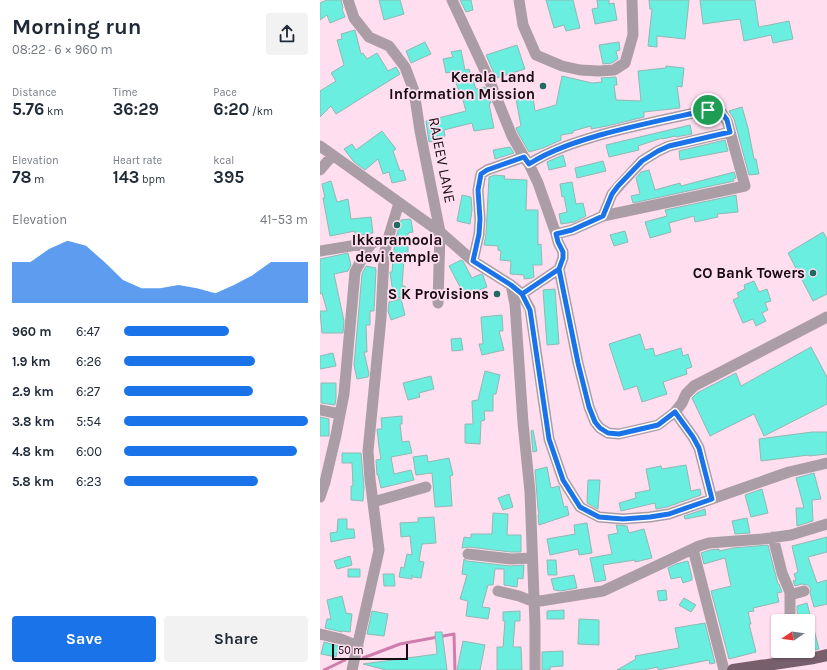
<!DOCTYPE html>
<meta charset="utf-8">
<style>
:root{--surface:#fff;--page:#f2f2f3;--text:#1f2937;--muted:#747a83;--accent:#1a73e8}
body{margin:0;font-family:Karla,sans-serif;background:var(--page);color:var(--text);height:100vh;display:flex;flex-direction:column;font-size:15px;white-space:nowrap}
*{box-sizing:border-box;margin:0}
p{font-size:13px;color:var(--muted)}
.icon{flex:none;width:22px;height:22px;fill:none;stroke:currentColor;stroke-width:2;stroke-linecap:round;stroke-linejoin:round}
.map{position:relative;flex:1;overflow:hidden}
.side{display:flex;flex-direction:column;background:var(--surface);width:320px}
.side>*{flex:none}
.needle{width:26px;rotate:257deg}
.buttons{position:absolute;left:451px;top:614px;display:grid;gap:8px}
.buttons a{display:grid;place-items:center;width:44px;height:44px;border-radius:4px;background:var(--surface);box-shadow:0 1px 3px #0004;font-size:20px}
.scale{position:absolute;left:12px;bottom:10px;width:76px;box-sizing:border-box;padding-left:4px;border:2px solid #160b11;border-top:0;font-size:11px;line-height:14px;white-space:nowrap;color:#160b11;-webkit-text-stroke:3px #ffdeef;paint-order:stroke}
.pin{position:absolute;display:grid;place-items:center;width:34px;height:34px;color:#fff;margin:-17px;border:2px solid #fff;border-radius:50%;box-shadow:0 1px 4px #0007}
.round{display:grid;place-items:center;flex:none;width:42px;height:42px;border-radius:4px;background:var(--page)}
.headline{display:flex;align-items:center;justify-content:space-between;height:68px;padding:0 12px}
h1{font-size:22px;font-weight:700;line-height:30px}
.stats{display:grid;grid-template-columns:repeat(3,1fr);gap:6px;height:68px;padding:4px 12px}
.stats div{display:grid;align-content:center}
.stats b{font-size:17px;font-weight:700}
.stats small{font-size:11px;font-weight:400}
.stats p{font-size:11px}
.chart{height:112px;padding:8px 12px}
.chart p{display:flex;justify-content:space-between}
.chart svg{width:100%;height:72px;margin-top:4px;fill:var(--accent);opacity:.7}
.primary-button{display:flex;gap:8px;margin-top:auto;padding:8px 12px}
.primary-button a{flex:1;height:46px;border-radius:4px;background:var(--accent);color:#fff;font-size:16px;font-weight:700;line-height:46px;text-align:center}
.primary-button a+a{background:var(--page);color:var(--text)}
ul{padding:0 12px;list-style:none;font-size:13px}
li{display:grid;grid-template-columns:64px 48px 1fr;align-items:center;height:30px}
li i{height:10px;border-radius:5px;background:var(--accent)}
main{display:flex;flex:1;min-height:0}
.map>svg:first-child{display:block}
.lines{fill:none;stroke-linecap:round;stroke-linejoin:round}
.stream{stroke:#cf7dad;stroke-width:3}
.building{fill:#69eedf;stroke:#91b8b3}
.minor{stroke:#ab9da5;stroke-width:11}
.major{stroke:#775f6c;stroke-width:12}
.route-casing{stroke:#fff;stroke-width:8}
.route{stroke:#1a73e8;stroke-width:5}
.poi-dot{fill:#206a62;stroke:#ffdeef;stroke-width:1.5}
.labels{text-anchor:middle;dominant-baseline:central;stroke-width:3.5;stroke-linejoin:round;paint-order:stroke}
.poi-label{font-size:15px;font-weight:bold;fill:#160b11;stroke:#ffdeef;text-anchor:end}
.street-label{font-size:15px;fill:#160b11;stroke:#ffdeef}
</style>
<main>
<section class="side">
<div class="headline"><div><h1>Morning run</h1><p>08:22 · 6 × 960 m</p></div><a class="round"><svg class="icon" aria-label="share" viewBox="0 0 24 24"><path d="M12 15V3M7 8l5-5 5 5M5 13v7h14v-7"/></svg></a></div>
<div class="stats">
<div><p>Distance</p><b>5.76<small> km</small></b></div>
<div><p>Time</p><b>36:29</b></div>
<div><p>Pace</p><b>6:20<small> /km</small></b></div>
</div>
<div class="stats">
<div><p>Elevation</p><b>78<small> m</small></b></div>
<div><p>Heart rate</p><b>143<small> bpm</small></b></div>
<div><p>kcal</p><b>395</b></div>
</div>
<div class="chart"><p><span>Elevation</span>41–53 m</p>
<svg viewBox="0 0 160 44" preserveAspectRatio="none"><path d="M0 44V19L10 19L20 11L30 6L40 9L50 19L60 30L70 35L80 35L90 33L100 35L110 38L120 33L130 27L140 19L150 19L160 19V44z"/></svg>
</div>
<ul>
<li><b>960 m</b>6:47<i style="width:57%"></i></li>
<li><b>1.9 km</b>6:26<i style="width:71%"></i></li>
<li><b>2.9 km</b>6:27<i style="width:70%"></i></li>
<li><b>3.8 km</b>5:54<i style="width:100%"></i></li>
<li><b>4.8 km</b>6:00<i style="width:94%"></i></li>
<li><b>5.8 km</b>6:23<i style="width:73%"></i></li>
</ul>
<div class="primary-button"><a>Save</a><a>Share</a></div>
</section>
<div class="map">
<svg width="507" height="670" viewBox="0 0 507 670">
<rect width="100%" height="100%" fill="#ffdeef"/>
<g class="lines">
<path class="stream" d="M43,658L80,644L134,634L135,670
M4,670L25,660"/>
</g>
<path class="building" d="M7,0H21L23,8L22,9L25,17L10,23L7,15L0,20V3Z
M59,0H80L84,14L64,20Z
M140,0H151L153,10L146,12Z
M226,0H253L260,28L246,31L244,25L234,28Z
M277,0H289V4L294,3L297,20L275,24L272,9L278,8Z
M329,0H369L365,39L337,36V47L328,46L332,9H330Z
M380,0H435L438,22L439,27L469,21L473,39L453,43L451,35L424,41L420,19L383,24Z
M35,30L41,54L43,53L47,59L57,53L68,71L76,67L80,74L16,114L11,106L0,117V91L16,81L11,73L24,65L17,40L22,39L21,34Z
M105,42L111,54L91,63L86,51Z
M299,42L300,50L296,51L298,59L292,63L283,64L279,45Z
M197,45L205,69L176,78L166,55Z
M141,50L145,70L149,69L156,89L165,87L171,103L169,104L174,128L154,131L152,123L124,130L125,136L116,138V141L109,142L106,121L146,111L140,90L139,91L132,72L126,73L123,59L133,57L131,52Z
M346,66L364,68L362,87L357,86L360,108L324,112V117L287,126L271,129V126L253,131V133L241,135V140L223,148L209,152L198,133L196,128L201,126L195,94L204,93L205,99L213,97L215,111L236,105L242,76L272,83L282,82L281,78L296,77L297,85H294L296,100L321,101L318,71L346,68Z
M422,107L428,128L434,159H436L439,174L429,175L414,119L409,111Z
M370,125L372,134L356,137V136L342,139V138L318,146L319,150L289,157L286,145Z
M62,131L76,149L73,151L80,171L83,170L86,180L72,183L69,172L63,174L58,159L45,170L34,162L24,149L32,144L36,150Z
M405,140L408,151L360,160L359,151Z
M190,147L194,153L175,159L173,150Z
M243,155L246,166L229,170L227,162Z
M283,161L286,171L257,178L255,168Z
M329,170L335,190L360,183L361,186L414,172L416,178L413,179L414,181L313,203L311,196L320,194L316,178L321,172Z
M175,175L185,176L184,179L207,180L206,210H218V245L221,244L222,265H213L214,277L212,278L204,279V275L190,274L191,261L180,260L181,251L178,250V246L164,245L166,234L169,177Z
M11,181L17,202L28,199L31,219L51,217L53,233L35,236V231L10,236L3,198H5L2,184Z
M252,182L256,204L263,203L266,216L254,222L241,224L239,214L247,212L244,196L242,197L240,184Z
M142,195L151,197L152,210L150,224L137,221Z
M416,195L418,212L397,214L398,217L375,222L374,216L349,223L351,232L330,238L325,222L347,216L345,210Z
M90,219L91,220L93,232L88,233V258H84L82,286H85L87,296L74,299L70,273V272H72L73,260H74V245L81,220Z
M305,231L308,242L294,246L290,235Z
M503,232L507,239V294L493,301L468,253Z
M28,253L31,265L28,271L14,274L24,321L23,333H2L0,311H7L2,293L0,294V259Z
M141,260L143,261L152,278L161,274L163,275L167,287L142,297L138,288L140,287L129,266Z
M46,266L56,268L55,270H56L54,311H50V325H46L47,352H44L49,374L48,377L37,379L34,365L42,274Z
M434,281L439,292L447,289L451,301L445,303L448,310L442,313L446,321L436,326L433,319L423,323L413,300L419,297L417,293L425,289L424,285Z
M235,289L239,344L227,345L223,290Z
M81,299L85,315L71,320L68,311L69,302Z
M182,315L183,331H179L184,350L162,355L159,344H163L161,317Z
M320,334L325,350L333,348L335,356L361,348L363,356L368,354L372,367L366,369L367,374L343,382L347,394L322,402L317,386L304,390L289,344Z
M141,338L143,350L132,351L131,339Z
M491,347L507,377V404L444,436L434,414L390,436L372,398L377,393L416,373L421,386Z
M13,353L16,366L0,369V356Z
M165,371L180,375L176,394H173V411H164L165,420L161,421L160,444L145,443V424H153L152,401L158,400Z
M111,376L114,389L99,393L100,397L88,400L83,383Z
M1,383H16V398L15,405L1,403Z
M82,416V424H80L82,442L89,441L92,453L71,457L74,474L91,470L94,480L61,488L58,475H57L56,460L61,459L59,447L57,429H62L61,418Z
M0,417L9,419V436H0Z
M213,430L217,451L213,452L211,431Z
M492,432H507V454L489,456V455L441,461L439,439Z
M22,453H41L44,487L43,501L31,500V486H33L32,463H22Z
M107,455L108,462L129,458L133,475L130,476L132,506L115,507L112,473L96,475L93,457Z
M366,465L371,491L380,489L381,495L347,507L336,509L335,503L301,511L299,503L316,498L315,493L330,490L326,469L341,466L342,469Z
M227,467L231,488L239,486L244,507L247,506L249,515L219,525L218,515L219,514L218,509L215,470Z
M494,473L501,499L492,500L493,521L477,526L476,508H484L476,478Z
M268,480H280L278,509L267,503Z
M442,489L448,513L431,517L425,495Z
M189,494L193,507L183,510L178,498Z
M385,509L386,515L365,519L364,516Z
M173,513L188,514L187,535H201V552H191L149,547L142,548L144,537L151,538V534H172Z
M114,517L116,543L102,544L99,561L104,562L101,578L93,577V576L92,575V579L79,577L81,567L84,568L87,554L92,555L90,536L81,537L80,523L98,522V518Z
M427,518L430,533L415,534L412,521Z
M18,519H27V529H34L35,538L25,539L11,542L10,533L17,532Z
M267,523L272,553L259,555L258,549L230,555L227,539L255,534L254,525Z
M296,525L307,526L309,533L324,529L332,558L315,562V560L283,565L286,580L275,582L270,558L292,554L288,535L298,533Z
M507,537V552L488,557L497,583L507,580V604L494,607L490,593L491,589L488,585L482,584L475,586L473,581L476,580L474,574L478,572L472,546Z
M448,545L458,584H459L462,592L457,593L459,602L433,608L434,611L428,612L431,624H429L436,652L409,659L391,591L411,586L405,558L384,564L381,553L390,550L399,549V551L413,548Z
M30,556L32,565L17,569L14,561Z
M144,559L147,561L190,566L204,565L203,579L198,578L197,587L184,585V569H175L173,585H168L162,607L170,608L168,619L146,616L148,601L140,599L147,575L142,574Z
M227,560H236L237,575H228Z
M368,561L372,577V580L363,583L361,577L351,579L348,568L356,564Z
M28,569H40V577H28Z
M63,574H74L75,586H64Z
M254,575L257,588L241,591L234,590L231,579Z
M346,590L347,600L339,601L337,591Z
M22,596L26,613L32,614L30,632L22,631V632L5,628L7,619H11L7,600Z
M364,598L376,605L371,612L359,605Z
M487,603L499,649L488,651V621H480L477,611V606Z
M244,610V619H227V611Z
M52,611L68,614L64,636L47,634Z
M200,611V621H195L193,647H201L202,670H177V647H183L185,621H183V612Z
M259,619L279,620V645L258,644Z
M385,623L395,663L390,664L389,660L338,670V667L324,670H297L316,659L315,656L359,648L355,628Z
M115,632H122L127,670H66L43,664L117,654Z
M143,641L165,645L160,670H137Z
M4,642L19,646L16,657L1,654Z
M243,651V666L230,667V670H222V652Z"/>
<g class="lines">
<path class="minor" d="M28,0L34,18L49,37L69,46L85,67L94,91L100,131L120,232L118,303
M132,0L168,77L192,136L204,157L209,164L218,183L236,234
M199,0L203,25L216,55L242,66L260,70L279,71L294,70L305,63L313,35L312,0
M0,146L120,232L153,261L191,285L202,294L210,309L229,439L243,480L260,507L279,517L303,519L330,517L349,514L469,472L507,463
M0,170L12,156
M283,216L292,194L298,187L322,161L338,151L349,146L410,132
M0,251L55,242
M153,261L159,234L160,219L158,190L161,174L167,170L204,157
M239,269L258,363L269,407L275,422L280,428L288,433L299,434L338,425L355,412L373,437L379,448L392,499
M191,285L195,304L203,423L210,492L215,624V670
M202,294L239,269L243,258V252L238,242L236,234L252,230L283,216L425,186L407,121L401,112L388,110C352,118 316,125 280,135C256,142 231,150 209,164
M0,410L20,414
M355,412L362,403L366,394L374,386L507,317
M0,497L5,482L16,435L24,394L35,272L46,251L52,243
M53,502L106,487
M453,537L462,573L470,592V619
M373,549L404,670
M148,554L191,559L212,558
M178,591L199,596L214,602L283,591L379,546L389,543L442,539L471,535L507,524
M470,595L484,591
M0,634L21,639L38,646
M32,670L59,550L50,479L48,451L61,318L64,255L68,239L79,203"/>
<path class="major" d="M413,670L494,658L507,655"/>
</g>
<g class="lines">
<defs>
<path id="route" d="M388,110C352,118 316,125 280,135C256,142 231,150 209,164L204,157L167,170L161,174L158,190L160,219L159,234L153,261L191,285L202,294L239,269L258,363L269,407L275,422L280,428L288,433L299,434L338,425L355,412L373,437L379,448L392,499L349,514L330,517L303,519L279,517L260,507L243,480L229,439L210,310L202,294L239,269L243,258V252L238,242L236,234L252,230L283,216L292,194L298,186L322,161L338,151L349,146L410,132L407,120L401,112L388,110"/>
</defs>
<use href="#route" class="route-casing"/>
<use href="#route" class="route"/>
</g>
<g class="poi-dot">
<circle cx="223" cy="86" r="4"/>
<circle cx="77" cy="225" r="4"/>
<circle cx="493" cy="273" r="4"/>
<circle cx="177" cy="294" r="4"/>
</g>
<g class="labels">
<g class="poi-label">
<text x="215" y="77">Kerala Land<tspan x="215" dy="17">Information Mission</tspan></text>
<text x="77" y="240" text-anchor="middle">Ikkaramoola<tspan x="77" dy="17">devi temple</tspan></text>
<text x="485" y="273">CO Bank Towers</text>
<text x="169" y="294">S K Provisions</text>
</g>
<g class="street-label">
<text transform="translate(122 160) rotate(79)">RAJEEV LANE</text>
</g>
</g>
</svg>
<div class="buttons">
<a><svg class="needle" viewBox="-14 -14 28 28"><path d="M0-13l5 13h-10z" fill="#e53935"/><path d="M0 13l5-13h-10z" fill="#747a83"/></svg></a>
</div>
<div class="scale">50 m</div>
<div class="pin" style="left:388px;top:110px;background:#1e9e55"><svg class="icon" aria-label="arrive" viewBox="0 0 24 24"><path d="M6 21V4h12l-3 4 3 4H6"/></svg></div>
</div>
</main>
